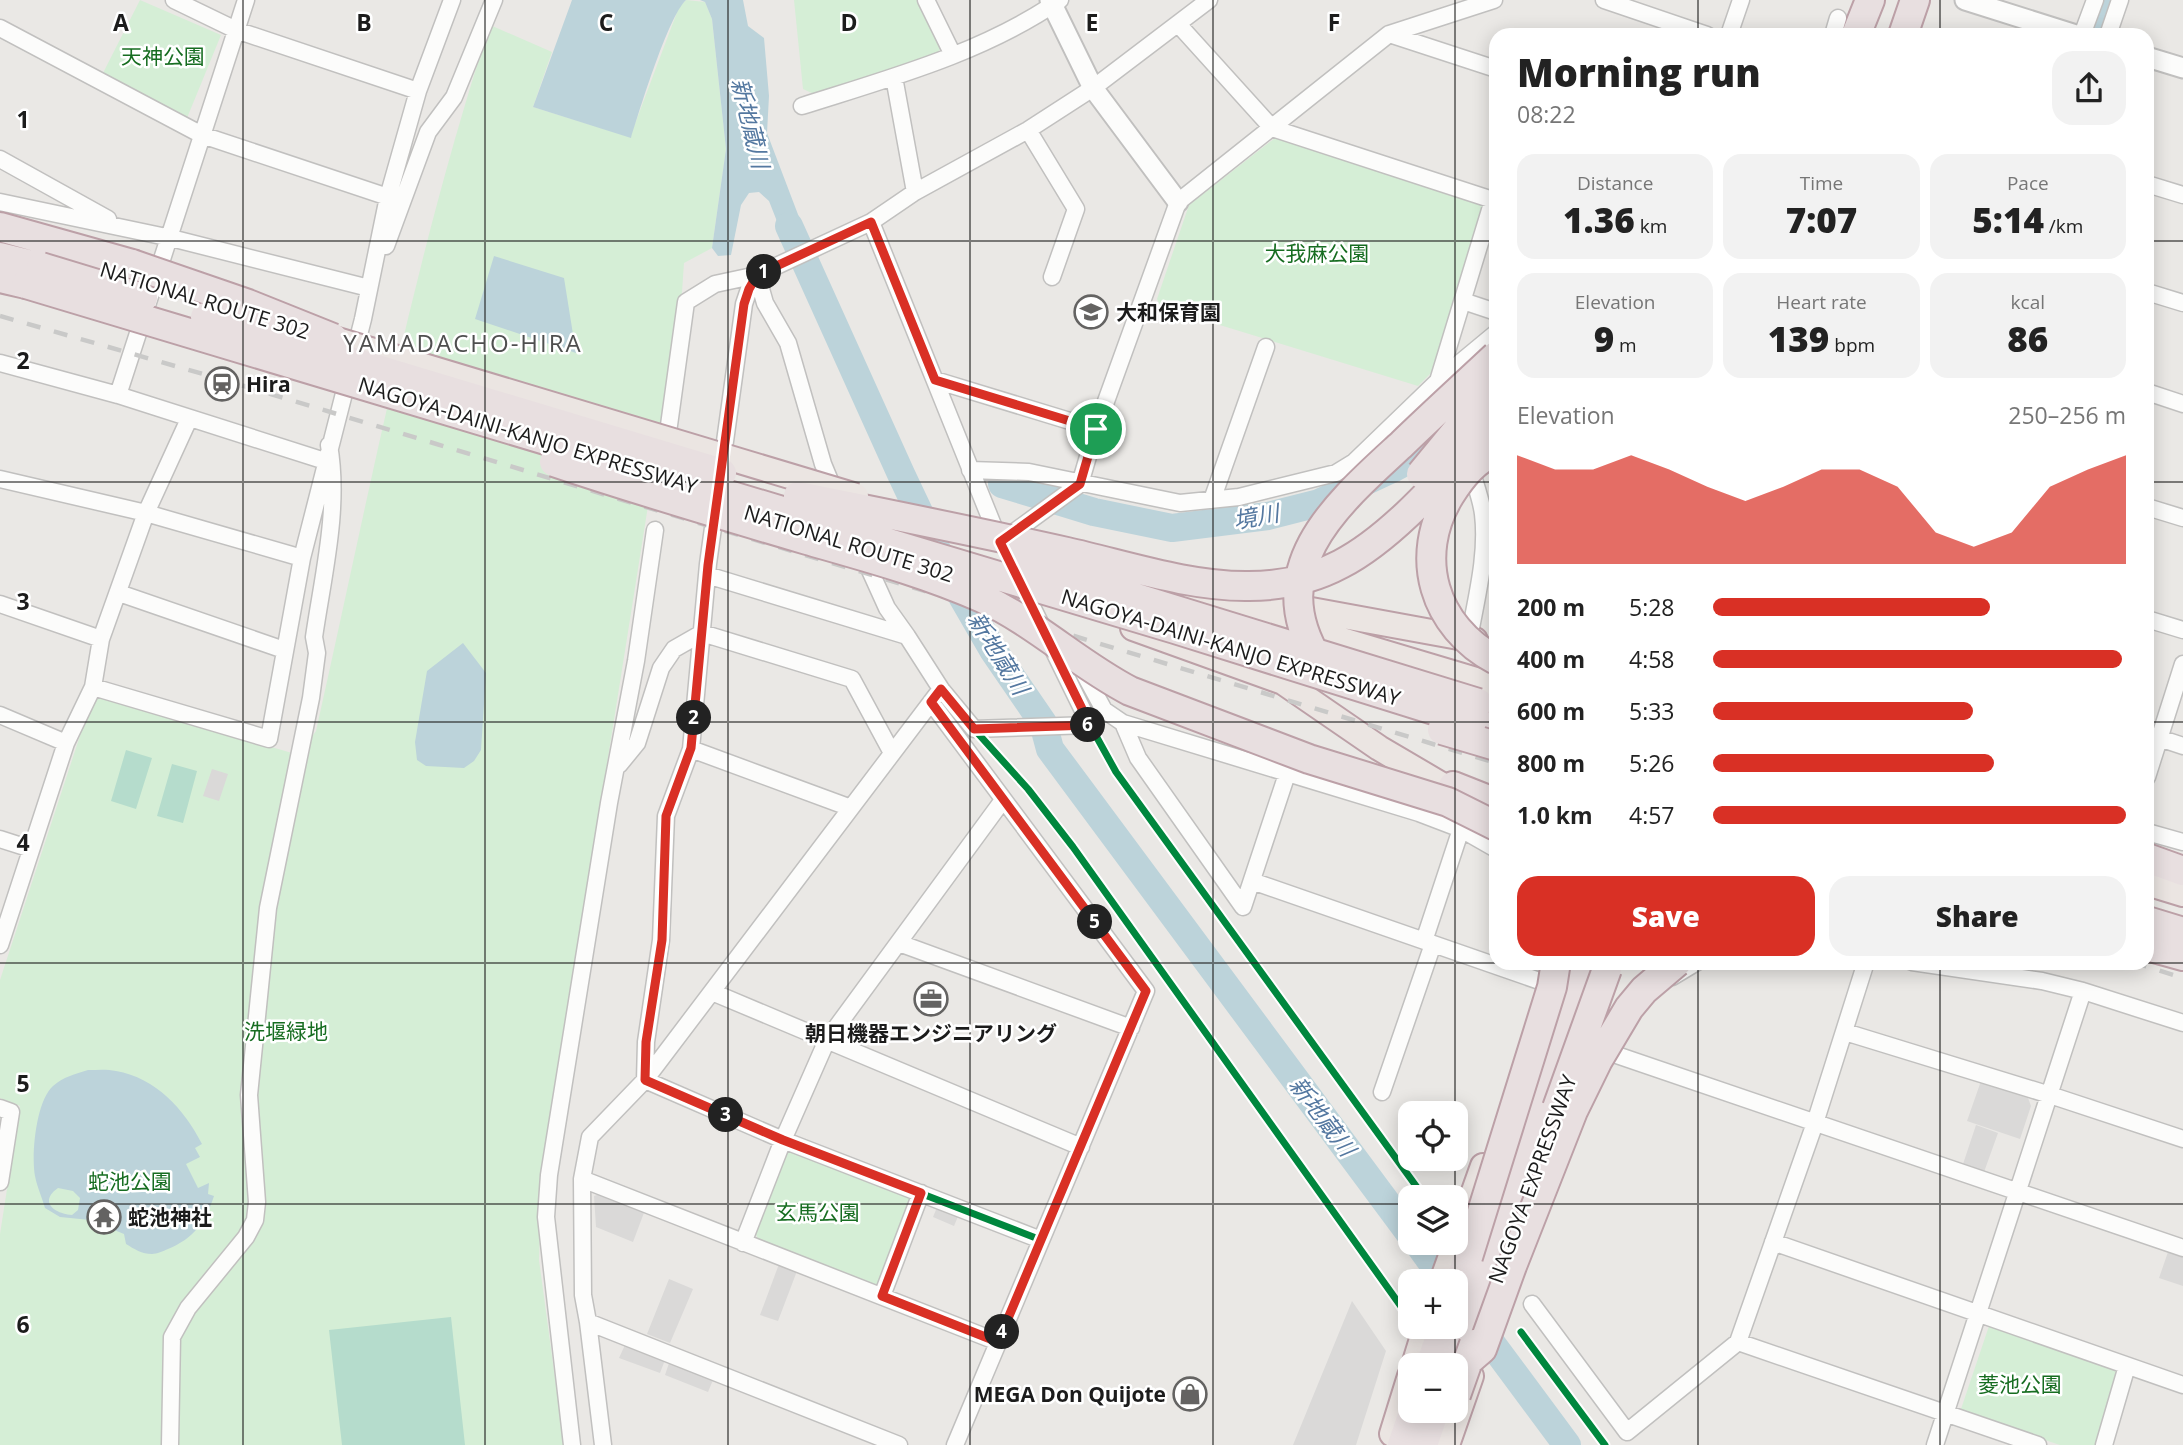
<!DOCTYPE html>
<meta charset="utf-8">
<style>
:root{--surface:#fff;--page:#f2f2f2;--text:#222;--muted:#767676;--accent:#d93025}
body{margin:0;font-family:"Open Sans","Noto Sans JP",sans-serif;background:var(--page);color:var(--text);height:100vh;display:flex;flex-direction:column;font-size:26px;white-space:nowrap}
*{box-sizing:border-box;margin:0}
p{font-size:23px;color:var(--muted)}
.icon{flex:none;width:38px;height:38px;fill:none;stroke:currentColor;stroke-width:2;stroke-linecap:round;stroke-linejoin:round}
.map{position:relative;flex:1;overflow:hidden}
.details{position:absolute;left:1489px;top:28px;width:665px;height:942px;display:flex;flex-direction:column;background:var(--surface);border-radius:21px;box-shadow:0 4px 18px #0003}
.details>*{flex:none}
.controls{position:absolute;left:1398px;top:1101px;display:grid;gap:14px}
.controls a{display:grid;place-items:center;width:70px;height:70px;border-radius:14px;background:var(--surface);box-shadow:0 4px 18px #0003;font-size:35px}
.pin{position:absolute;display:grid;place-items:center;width:60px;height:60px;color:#fff;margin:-30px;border:4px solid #fff;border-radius:50%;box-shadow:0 2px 7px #0007}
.km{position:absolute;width:35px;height:35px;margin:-18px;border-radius:50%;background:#222;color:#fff;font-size:19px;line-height:35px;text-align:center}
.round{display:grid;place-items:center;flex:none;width:74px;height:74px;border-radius:21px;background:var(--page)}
.headline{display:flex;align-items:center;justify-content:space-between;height:119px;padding:0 28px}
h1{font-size:38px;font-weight:800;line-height:52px}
.stats{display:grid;grid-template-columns:repeat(3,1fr);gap:10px;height:119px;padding:7px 28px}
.stats div{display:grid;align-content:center;border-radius:18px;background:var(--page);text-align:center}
.stats b{font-size:35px;font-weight:800}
.stats small{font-size:19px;font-weight:400}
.stats p{font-size:19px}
.chart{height:196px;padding:14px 28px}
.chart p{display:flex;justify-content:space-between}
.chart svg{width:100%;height:126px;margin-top:7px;fill:var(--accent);opacity:.7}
.primary-button{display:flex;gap:14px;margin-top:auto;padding:14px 28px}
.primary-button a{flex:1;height:80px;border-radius:21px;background:var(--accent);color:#fff;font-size:28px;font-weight:800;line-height:80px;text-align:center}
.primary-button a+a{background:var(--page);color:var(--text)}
ul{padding:0 28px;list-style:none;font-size:23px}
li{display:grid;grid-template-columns:112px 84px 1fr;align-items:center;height:52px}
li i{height:18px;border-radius:9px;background:var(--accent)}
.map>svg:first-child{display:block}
.park{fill:#d5eed6}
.pitch{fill:#b5dccc}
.parking{fill:#dad9d8}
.water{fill:#bcd3da;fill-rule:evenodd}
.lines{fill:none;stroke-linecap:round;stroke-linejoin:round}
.river{stroke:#bcd3da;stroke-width:28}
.minor-casing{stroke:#c1c0bf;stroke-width:19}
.tertiary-casing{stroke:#c1c0bf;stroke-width:23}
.trunk-casing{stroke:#bca0a7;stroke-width:28}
.motorway-casing{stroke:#bca0a7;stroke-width:32}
.minor{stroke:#fcfcfb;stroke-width:16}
.tertiary{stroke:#fcfcfb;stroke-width:19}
.trunk{stroke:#ebe5e2;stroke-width:24}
.motorway{stroke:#e8dfe0;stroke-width:28}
.rail{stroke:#c9c9c8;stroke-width:4.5;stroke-dasharray:14 14;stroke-linecap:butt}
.trunk-bridge-casing{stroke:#bca0a7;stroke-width:28;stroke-linecap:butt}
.motorway-bridge-casing{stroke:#bca0a7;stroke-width:32;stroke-linecap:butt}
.trunk-bridge{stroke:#ebe5e2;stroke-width:24}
.motorway-bridge{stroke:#e8dfe0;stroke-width:28}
.cycleway-casing{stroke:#fff;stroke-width:11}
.cycleway{stroke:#00873e;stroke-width:7}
.route-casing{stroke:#fff;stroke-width:14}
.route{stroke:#d93025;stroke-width:9}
.grid{fill:none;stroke:#1c1c1c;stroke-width:2;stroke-opacity:0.55}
.labels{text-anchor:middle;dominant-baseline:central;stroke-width:5;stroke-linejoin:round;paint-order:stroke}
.park-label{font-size:21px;fill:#176d21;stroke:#fff}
.street-label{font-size:21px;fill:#1c1c1c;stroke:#fff}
.poi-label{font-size:21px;font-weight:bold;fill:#1c1c1c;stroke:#fff;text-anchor:start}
.water-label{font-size:23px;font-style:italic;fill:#5478a0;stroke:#fff}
.quarter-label{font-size:24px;letter-spacing:2px;fill:#4f4f4f;stroke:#fff}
.grid-label{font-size:23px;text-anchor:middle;font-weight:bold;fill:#1c1c1c;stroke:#fff;stroke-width:5;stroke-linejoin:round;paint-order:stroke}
</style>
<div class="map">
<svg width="2183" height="1445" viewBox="0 0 2183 1445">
<rect width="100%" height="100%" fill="#eae8e5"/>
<path class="park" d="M140,0L221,35L187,118L103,73Z
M686,0L705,2L712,19L726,149L712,248L684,263L682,292L542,1173L539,1260L564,1445H0V1234L20,1106L0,1098V980L93,696L299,755L316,731C369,495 414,256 490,25L552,52L533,107L630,137L679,7Z
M794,0H918L942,46L938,52L816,95L803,89Z
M1275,138L1480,203L1484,208L1434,370L1418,386L1161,307L1157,299L1189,205Z
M793,1150L911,1198L882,1282L875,1286L758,1239L755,1232L786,1153Z
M1989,1326L2122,1371L2099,1445H2060L1960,1412Z"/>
<path class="pitch" d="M126,750L152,758L136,809L111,801Z
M172,764L197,771L183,823L157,816Z
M451,1317L465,1445H342L329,1330Z"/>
<path class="parking" d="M212,769L228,774L219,801L203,796Z
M1981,1081L2028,1098L2031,1106L2020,1139L1967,1121Z
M1976,1125L1998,1133L1984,1172L1963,1164Z
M602,1193L645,1210L633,1242L596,1227L594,1196Z
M938,1205L959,1214L954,1226L933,1217Z
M2168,1252L2183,1257V1286L2159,1278Z
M779,1264L797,1271L778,1321L760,1315Z
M669,1279L693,1289L670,1343L647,1334Z
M1352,1301L1386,1351L1356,1445H1293Z
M625,1345L665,1360L660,1373L619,1358Z
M669,1363L713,1380L708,1392L665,1375Z"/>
<path class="water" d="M572,0H686C668,17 640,109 631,138L533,107Z
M700,0H743L748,26L764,38L769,96L767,133L810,246L791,257L769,201L759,192L749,193L741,205L731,255L718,256L712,248L726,149L712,19L705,2Z
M494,256L564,278L576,353L475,319Z
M463,643L486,673L481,750L474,761L464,768L426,766L417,760L415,742L427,671Z
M88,1070C97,1070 107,1069 116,1071C156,1078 184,1109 202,1144L195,1148L200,1157L186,1164L198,1188L209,1183L208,1194L214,1196C205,1223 194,1238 168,1249C163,1251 157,1254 152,1254C142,1254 134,1249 126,1244L124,1234L90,1220L60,1217L45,1208C42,1197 37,1187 35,1176C31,1155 36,1101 53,1086C63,1077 75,1074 88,1070ZM58,1188L73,1191L80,1198L78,1210L72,1215C55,1214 38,1202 58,1188Z"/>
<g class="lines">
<path class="river" d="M2096,35L2108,0
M789,226L901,474L945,567L993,650L1043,723L1050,749L1410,1234
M1002,484L1094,512L1172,528L1268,516L1319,503L1394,468L1452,437
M1417,1242L1445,1281
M1475,1321L1567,1445"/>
<defs>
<path id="minor" d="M174,0L236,30L418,91
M926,0L953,55
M1604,0L1707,35
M1178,24L1272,128L1496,201
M0,28L202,135L388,197
M1389,34L1496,69
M1729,35L1741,0
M1833,35L1838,18
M2082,35L2095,0
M2108,35L2120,0
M894,77L915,192
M802,106C890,78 983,53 1060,0
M1028,130L1076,209L1052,277
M0,159L108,219
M2147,184L2183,195
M0,202L171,238L369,288
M871,222L999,540
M386,246L428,132L454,97L494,0
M757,275L765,303L788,343L823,464L835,493
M2147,292L2183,303
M1463,301L1496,312
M0,363L118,395L325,461
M935,380L1096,429
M1438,381L1493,200
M2147,392L2183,404
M118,395L246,0
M666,447L686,302L715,284L757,275L871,222L915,192L1028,130L1093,88L1209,0
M722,463L744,304L749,289L757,275
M970,470L1029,472L1180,503L1239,497L1336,473L1354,462L1438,381L1496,333
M0,479L146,513L302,558
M1212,500L1266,347
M716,506L708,564L691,749L666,816L661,940L646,1042L645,1080L783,1140L1041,1240
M2147,507L2183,518
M1006,538L1080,484L1096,429L1178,202L1389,34L1494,0
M863,555L887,608L907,636
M707,575L907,636L941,689L974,729L1090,725L1020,582
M119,593L284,650
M0,604L101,639
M2147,619L2183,630
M1469,639C1476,599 1488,555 1483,514C1481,498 1474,481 1470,466
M1080,666L1104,710L1123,723L1138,758L1243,907L1287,774
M93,687L269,739L302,558L363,319L388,197L418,91L452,0
M931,702L1146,991L955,1445
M0,715L66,743
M1123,723L1419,813L1461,829L1496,849
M2147,734L2183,746
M691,749L851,808
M619,765L637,743L661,668L674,649L702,633L852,679L892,753
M2147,777L2183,664
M2147,832L2183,842
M0,839L31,849
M1252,881L1551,985
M1424,941L1461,829L1470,828
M899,943L1131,1028
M0,945L66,743L93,687L101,639L146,513L189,419
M1912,962L2042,981L2083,991L2183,1023
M1672,977L1697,962
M712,992L1081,1147
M1845,1032L2050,1095L2183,1139
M1599,1049L2183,1248
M1382,1092L1433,944
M0,1108L11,1112L0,1182
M582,1179L998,1342
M1773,1242L2183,1385
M743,1243L783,1140L827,1040L1003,800
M882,1296L921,1193
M1532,1304L1627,1432L1738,1342L1815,1123L1866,962
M588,1322L899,1445
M1738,1342L2038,1445
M170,1445L172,1337L188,1308L246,1237L255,1220L257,1202L249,1095L268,908L311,698L317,653L314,637C323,575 340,508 329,445
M572,1445L546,1217L549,1175L609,803L636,661L655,530
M603,1445L588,1322L583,1295L582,1179L590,1137L645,1080L941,689
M1935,1445L2083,991
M2104,1445L2127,1366"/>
<path id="tertiary" d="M1050,0L1093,88L1178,202
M1965,0L2076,35
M2147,57L2183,68"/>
<path id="trunk" d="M1218,593L1475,640
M1191,595L1496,686
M1133,628L1283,682L1379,748L1469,801
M2147,883L2183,894
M1456,1242L1483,1166
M1442,1281L1456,1242
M1414,1365L1426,1326
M1392,1434L1410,1376
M1447,1445L1471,1376"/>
<path id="motorway" d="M1856,35L1870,0
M1903,35L1915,0
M0,227L132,264
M0,257L41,267
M0,278L26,284
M1472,722L1496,729
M1453,786L1496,803
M2147,858L2183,871
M2147,921L2183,932
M2147,946L2183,956
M1533,1097L1583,962
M1456,1291L1477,1235
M1430,1365L1444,1326
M1452,1365L1556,1078
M1402,1445L1414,1410
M1423,1445L1435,1410"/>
</defs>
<use href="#minor" class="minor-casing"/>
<use href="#tertiary" class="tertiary-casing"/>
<use href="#trunk" class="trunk-casing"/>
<use href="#motorway" class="motorway-casing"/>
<use href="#minor" class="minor"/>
<use href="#tertiary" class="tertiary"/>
<use href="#trunk" class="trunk"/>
<use href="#motorway" class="motorway"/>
<path class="rail" d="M0,316L224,380L1496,763
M2133,962L2183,978"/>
<defs>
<path id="trunk-bridge" d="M314,333L856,496"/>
<path id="motorway-bridge" d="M132,264L248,304L333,338
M41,267L143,298
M26,284L1175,629L1472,722
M205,317L722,473
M1496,451C1475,460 1462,476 1450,495C1412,557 1434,627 1496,660
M554,462C637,490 722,515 807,540C866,557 926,573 982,598C1036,623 1078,664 1130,691L1309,759L1448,802L1496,826
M1421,474L1496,383
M798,496C888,514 978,532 1067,552C1125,565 1190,587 1249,586C1281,586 1313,579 1341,564C1397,535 1452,467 1496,421
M1016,561L1478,703
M1318,660C1261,567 1339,502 1402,444C1433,414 1465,385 1496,356
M1442,730L1496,746
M1557,1108L1607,969
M1468,1257L1552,987L1556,962
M1467,1362L1482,1349L1512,1266L1573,1111L1598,1060L1629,1008L1644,990L1677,962
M1456,1395L1474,1344"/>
</defs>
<use href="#trunk-bridge" class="trunk-bridge-casing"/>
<use href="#motorway-bridge" class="motorway-bridge-casing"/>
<use href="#trunk-bridge" class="trunk-bridge"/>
<use href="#motorway-bridge" class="motorway-bridge"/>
<defs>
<path id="cycleway" d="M757,275L749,289L744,304L708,564L691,749L666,816L661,940L646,1042L645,1080L783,1140L1041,1240
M1090,725L1116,772L1424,1197
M974,729L1028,789L1073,847L1410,1319
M1521,1332L1605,1445"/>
</defs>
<use href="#cycleway" class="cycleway-casing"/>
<use href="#cycleway" class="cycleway"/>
</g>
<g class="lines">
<defs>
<path id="route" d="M871,222L935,380L1096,429L1080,484L1000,542L1090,725L974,729L941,689L931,702L1146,991L998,1342L882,1296L921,1193L783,1140L645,1080L646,1042L662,940L666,816L691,748L708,565L744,304L749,289L757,275Z"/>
</defs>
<use href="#route" class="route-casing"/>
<use href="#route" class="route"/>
</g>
<path class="grid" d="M243,0V1445M485,0V1445M728,0V1445M970,0V1445M1213,0V1445M1455,0V1113M1698,0V35M1940,0V35M0,241H1496M2147,241H2183M0,482H1496M2147,482H2183M0,722H1496M2147,722H2183M1698,962V1445M1940,962V1445M0,963H2183M1455,1158V1197M0,1204H1410M1456,1204H2183M1455,1242V1281M1455,1326V1365M1455,1410V1445"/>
<defs>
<symbol id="school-ring" viewBox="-11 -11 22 22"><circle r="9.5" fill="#fff" stroke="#646362" stroke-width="1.5"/><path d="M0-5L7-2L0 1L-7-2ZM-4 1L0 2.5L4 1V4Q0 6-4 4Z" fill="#646362"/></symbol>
<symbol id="station-ring" viewBox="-11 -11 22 22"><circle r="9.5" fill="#fff" stroke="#646362" stroke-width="1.5"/><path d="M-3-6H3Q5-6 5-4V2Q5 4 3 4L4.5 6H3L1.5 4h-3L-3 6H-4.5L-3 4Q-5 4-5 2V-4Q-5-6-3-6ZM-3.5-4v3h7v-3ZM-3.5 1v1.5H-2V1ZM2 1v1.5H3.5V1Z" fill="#646362"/></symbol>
<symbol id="office-ring" viewBox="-11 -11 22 22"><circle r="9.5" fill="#fff" stroke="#646362" stroke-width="1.5"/><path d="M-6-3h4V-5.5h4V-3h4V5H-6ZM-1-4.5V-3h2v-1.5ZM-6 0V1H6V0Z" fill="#646362"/></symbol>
<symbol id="temple-ring" viewBox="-11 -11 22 22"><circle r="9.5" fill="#fff" stroke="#646362" stroke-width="1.5"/><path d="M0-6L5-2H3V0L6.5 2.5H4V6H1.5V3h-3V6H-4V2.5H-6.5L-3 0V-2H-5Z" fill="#646362"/></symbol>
<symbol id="shop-ring" viewBox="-11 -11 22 22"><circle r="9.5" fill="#fff" stroke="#646362" stroke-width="1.5"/><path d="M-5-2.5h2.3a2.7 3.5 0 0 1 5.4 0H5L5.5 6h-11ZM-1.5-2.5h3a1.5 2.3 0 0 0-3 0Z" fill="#646362"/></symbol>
</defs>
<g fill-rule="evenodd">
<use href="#school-ring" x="1072" y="293" width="38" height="38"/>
<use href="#station-ring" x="203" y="365" width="38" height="38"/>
<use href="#office-ring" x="912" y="980" width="38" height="38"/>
<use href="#temple-ring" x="85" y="1198" width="38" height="38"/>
<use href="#shop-ring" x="1171" y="1375" width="38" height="38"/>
</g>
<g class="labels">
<g class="park-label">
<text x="163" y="56">天神公園</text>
<text x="1317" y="253">大我麻公園</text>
<text x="286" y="1031">洗堰緑地</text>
<text x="130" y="1181">蛇池公園</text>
<text x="818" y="1212">玄馬公園</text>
<text x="2020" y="1384">菱池公園</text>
</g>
<g class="street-label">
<text transform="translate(205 300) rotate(17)">NATIONAL ROUTE 302</text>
<text transform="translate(528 435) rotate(17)">NAGOYA-DAINI-KANJO EXPRESSWAY</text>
<text transform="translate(849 543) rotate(17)">NATIONAL ROUTE 302</text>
<text transform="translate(1231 647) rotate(17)">NAGOYA-DAINI-KANJO EXPRESSWAY</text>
<text transform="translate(1532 1179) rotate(-70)">NAGOYA EXPRESSWAY</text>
</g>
<g class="poi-label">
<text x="1116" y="312">大和保育園</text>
<text x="246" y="384">Hira</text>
<text x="931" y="1033" text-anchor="middle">朝日機器エンジニアリング</text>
<text x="128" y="1217">蛇池神社</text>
<text x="1166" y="1394" text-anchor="end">MEGA Don Quijote</text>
</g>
<g class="water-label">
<text transform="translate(751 123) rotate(76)">新地蔵川</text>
<text transform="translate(1256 516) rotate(-10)">境川</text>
<text transform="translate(999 653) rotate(58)">新地蔵川</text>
<text transform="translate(1323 1116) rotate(53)">新地蔵川</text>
</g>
<g class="quarter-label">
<text x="463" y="342">YAMADACHO-HIRA</text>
</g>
</g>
<g class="grid-label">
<text x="121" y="31">A</text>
<text x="364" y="31">B</text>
<text x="606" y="31">C</text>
<text x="849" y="31">D</text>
<text x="1092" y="31">E</text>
<text x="1334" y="31">F</text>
<text x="23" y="128">1</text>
<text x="23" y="369">2</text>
<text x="23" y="610">3</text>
<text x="23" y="851">4</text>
<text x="23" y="1092">5</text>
<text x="23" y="1333">6</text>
</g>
</svg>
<div class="controls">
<a><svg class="icon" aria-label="locate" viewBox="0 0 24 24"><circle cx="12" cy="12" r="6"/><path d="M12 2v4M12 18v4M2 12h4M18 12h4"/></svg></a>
<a><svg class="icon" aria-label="layers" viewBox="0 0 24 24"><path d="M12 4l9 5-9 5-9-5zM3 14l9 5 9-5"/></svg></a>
<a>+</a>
<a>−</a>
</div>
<div class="pin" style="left:1096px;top:429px;background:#1e9e55"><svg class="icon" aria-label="arrive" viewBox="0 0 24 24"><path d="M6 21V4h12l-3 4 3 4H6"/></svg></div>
<b class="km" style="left:764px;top:272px">1</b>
<b class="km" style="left:694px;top:718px">2</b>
<b class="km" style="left:726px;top:1115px">3</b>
<b class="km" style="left:1002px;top:1332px">4</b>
<b class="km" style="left:1095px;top:922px">5</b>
<b class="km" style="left:1088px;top:725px">6</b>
<section class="details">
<div class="headline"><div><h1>Morning run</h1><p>08:22</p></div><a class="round"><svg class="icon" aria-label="share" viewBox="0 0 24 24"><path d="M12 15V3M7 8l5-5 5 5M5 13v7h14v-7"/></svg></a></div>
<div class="stats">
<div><p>Distance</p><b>1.36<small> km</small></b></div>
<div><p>Time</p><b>7:07</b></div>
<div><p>Pace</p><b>5:14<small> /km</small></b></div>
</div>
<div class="stats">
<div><p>Elevation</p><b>9<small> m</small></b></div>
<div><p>Heart rate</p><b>139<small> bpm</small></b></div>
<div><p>kcal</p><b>86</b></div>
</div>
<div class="chart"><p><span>Elevation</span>250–256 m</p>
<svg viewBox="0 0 160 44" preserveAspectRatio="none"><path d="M0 44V6L10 11L20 11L30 6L40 11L50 17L60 22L70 17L80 11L90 11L100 17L110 33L120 38L130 33L140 17L150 11L160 6V44z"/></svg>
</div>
<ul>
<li><b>200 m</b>5:28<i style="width:67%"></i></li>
<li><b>400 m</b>4:58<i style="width:99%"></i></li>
<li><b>600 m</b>5:33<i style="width:63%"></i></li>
<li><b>800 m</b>5:26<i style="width:68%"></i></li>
<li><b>1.0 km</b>4:57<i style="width:100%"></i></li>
</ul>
<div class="primary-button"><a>Save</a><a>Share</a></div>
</section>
</div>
